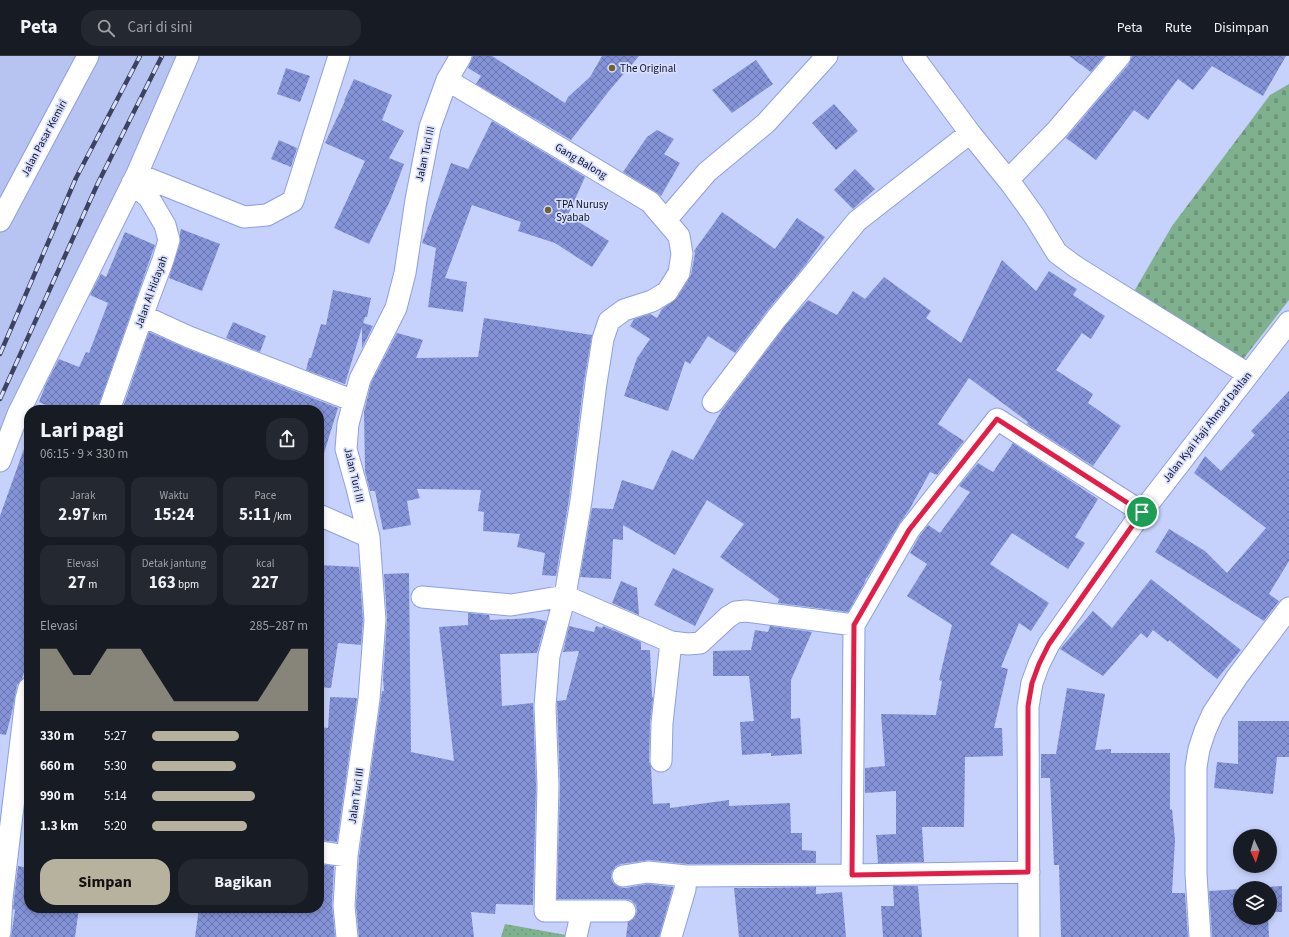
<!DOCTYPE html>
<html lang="id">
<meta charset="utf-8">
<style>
:root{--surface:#171b24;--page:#242831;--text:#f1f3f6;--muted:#9ea1a6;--line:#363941;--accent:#b7b29d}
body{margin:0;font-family:"Source Sans 3",sans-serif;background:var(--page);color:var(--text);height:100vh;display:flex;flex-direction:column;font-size:15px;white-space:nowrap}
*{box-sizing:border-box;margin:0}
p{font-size:13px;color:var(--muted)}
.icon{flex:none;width:22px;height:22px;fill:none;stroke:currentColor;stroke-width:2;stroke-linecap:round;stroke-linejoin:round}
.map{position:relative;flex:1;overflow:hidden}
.details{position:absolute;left:24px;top:349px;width:300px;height:508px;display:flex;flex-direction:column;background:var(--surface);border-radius:16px;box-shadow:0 2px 6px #0003}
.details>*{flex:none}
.needle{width:26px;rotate:176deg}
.buttons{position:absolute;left:1233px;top:773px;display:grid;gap:8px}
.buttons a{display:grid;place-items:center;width:44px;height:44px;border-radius:50%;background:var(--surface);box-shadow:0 2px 6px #0003;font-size:20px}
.pin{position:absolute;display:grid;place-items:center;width:34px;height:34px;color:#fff;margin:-17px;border:2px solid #fff;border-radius:50%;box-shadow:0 1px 4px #0007}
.round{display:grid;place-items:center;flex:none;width:42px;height:42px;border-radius:16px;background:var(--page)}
.overview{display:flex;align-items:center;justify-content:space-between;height:68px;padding:0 16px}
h1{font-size:22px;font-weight:700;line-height:30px}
.figures{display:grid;grid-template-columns:repeat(3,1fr);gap:6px;height:68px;padding:4px 16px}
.figures div{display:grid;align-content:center;border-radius:10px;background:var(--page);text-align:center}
.figures b{font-size:17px;font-weight:700}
.figures small{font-size:11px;font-weight:400}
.figures p{font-size:11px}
.chart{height:112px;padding:8px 16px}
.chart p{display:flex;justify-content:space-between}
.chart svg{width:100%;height:72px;margin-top:4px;fill:var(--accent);opacity:.7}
.button{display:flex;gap:8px;margin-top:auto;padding:8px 16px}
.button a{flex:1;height:46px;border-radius:16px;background:var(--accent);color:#111;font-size:16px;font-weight:700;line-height:46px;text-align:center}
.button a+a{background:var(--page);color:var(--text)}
ul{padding:0 16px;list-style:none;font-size:13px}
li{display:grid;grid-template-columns:64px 48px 1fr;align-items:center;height:30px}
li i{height:10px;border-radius:5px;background:var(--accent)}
header{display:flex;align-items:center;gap:24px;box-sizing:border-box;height:56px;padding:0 20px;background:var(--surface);border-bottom:1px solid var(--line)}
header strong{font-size:19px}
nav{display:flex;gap:22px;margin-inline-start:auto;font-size:14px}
.search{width:280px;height:36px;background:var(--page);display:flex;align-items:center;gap:10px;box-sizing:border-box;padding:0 14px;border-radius:16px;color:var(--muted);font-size:15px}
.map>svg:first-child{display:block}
.built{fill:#b7c4f1}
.grass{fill:url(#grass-dots)}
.cemetery{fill:url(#cemetery-stones)}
.building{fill:url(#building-cross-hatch)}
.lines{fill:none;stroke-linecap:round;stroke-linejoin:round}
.street-casing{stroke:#8e9ee2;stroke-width:23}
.street{stroke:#fff;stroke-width:21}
.rail-casing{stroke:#3c4361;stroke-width:4.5}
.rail{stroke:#d7dffc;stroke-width:3;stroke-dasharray:9;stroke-linecap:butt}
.route-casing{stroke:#fff;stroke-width:8}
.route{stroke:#e11d48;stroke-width:5}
.poi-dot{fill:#716230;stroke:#d7dffc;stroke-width:1.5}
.labels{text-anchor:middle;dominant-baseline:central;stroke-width:3.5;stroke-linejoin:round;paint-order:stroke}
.poi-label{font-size:11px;fill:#0d112b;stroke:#d7dffc;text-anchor:start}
.street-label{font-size:11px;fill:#0d112b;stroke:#d7dffc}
</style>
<header>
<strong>Peta</strong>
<div class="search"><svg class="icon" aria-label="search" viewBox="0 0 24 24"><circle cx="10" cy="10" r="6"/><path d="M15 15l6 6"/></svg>Cari di sini</div>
<nav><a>Peta</a><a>Rute</a><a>Disimpan</a></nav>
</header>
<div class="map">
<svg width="1289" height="881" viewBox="0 0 1289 881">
<defs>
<pattern id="grass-dots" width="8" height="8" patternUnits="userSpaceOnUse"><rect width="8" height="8" fill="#80b18f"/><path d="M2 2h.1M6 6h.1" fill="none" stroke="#6d977c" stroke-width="1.8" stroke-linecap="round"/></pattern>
<pattern id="cemetery-stones" width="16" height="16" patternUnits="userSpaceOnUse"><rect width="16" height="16" fill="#80b18f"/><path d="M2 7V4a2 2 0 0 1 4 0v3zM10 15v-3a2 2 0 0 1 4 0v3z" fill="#6d977c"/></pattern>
<pattern id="building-cross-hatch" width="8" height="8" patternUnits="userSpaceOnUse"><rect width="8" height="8" fill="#8493d7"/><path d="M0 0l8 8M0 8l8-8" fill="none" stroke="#6a77af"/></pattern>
</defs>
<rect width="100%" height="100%" fill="#c6d2fc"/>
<path class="built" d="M0,0H191L120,127L7,365L0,382Z"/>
<path class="grass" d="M505,868L577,881H501Z"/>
<path class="cemetery" d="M1289,28V244L1237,311L1132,239L1172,170L1270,39Z"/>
<path class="building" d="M473,0H492L565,47L568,41L590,21L602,0H639L609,35L571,84L476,28L481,20L468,12Z
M1069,0H1104L1091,16Z
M1132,0H1286L1263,40L1212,10L1193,34L1178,23L1148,64L1134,54L1096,104L1066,82L1129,8Z
M756,4L773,28L732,57L712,34Z
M286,12L310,20L300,46L277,38Z
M354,23L392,39L382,64L404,75L389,102L404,108L390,145L369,188L334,172L365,105L325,87L345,45H344Z
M834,48L858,75L836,94L812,67Z
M492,65L585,121L568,159L609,185L592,211L555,187L518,175L521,166L472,149L445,222L467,226L463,256L428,251L436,192L422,187L451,107L468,113Z
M657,74L674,83L664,98L680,107L661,140L656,136L623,116L647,81Z
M279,84L297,92L291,111L271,103Z
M855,113L875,133L853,153L834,134Z
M722,156L775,193L797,162L825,181L806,208L767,255L735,297L708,280L690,308L685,305L668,355L624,340L637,302L650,283L630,270L634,263L650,258L657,262L662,253L677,242L691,219L695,197L694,195Z
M181,173L220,188L202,235L169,222L180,187V177Z
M125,176L155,189L97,354H57L39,346L46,328L59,303L79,311L86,296L89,297L108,247L90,239L101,218L106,221Z
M1002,204L1036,235L1049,215L1077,233L1073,239L1105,260L1091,283L1082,277L1056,314L1093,338L1088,347L1121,370L1093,410L1027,368L1028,366L969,322L938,368L964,385L937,419L930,416L909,454L899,468L867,522H866L865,526L848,556L778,547L779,543L720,501L744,468L707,444L675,499L623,469V484L613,483L611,523L580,521L592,452L613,453L622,424L653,434L672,394L693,404L722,354L785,270L808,244L837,259L853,235L865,243L884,221L931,255L926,262L961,287Z
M333,234L371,242L367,261H365L363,267L373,270L362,292V271L345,328L306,314L309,302H311L321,268L326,269Z
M484,262L592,279L584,325L569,443L556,520L542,519L545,497L517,491L520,478L483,475L484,456L478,455L481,434L417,433L420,442L407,445L411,469L383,474L375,435H370L365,415L364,356L371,327L397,277L423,284L416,302L478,301Z
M233,266L266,280L260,296L226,282Z
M149,276L185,292L338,352L324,397L319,396V354H122Z
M1289,335V505L1269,538L1279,545L1264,565L1155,496L1169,473L1205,495L1227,517L1266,472L1194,417L1205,400L1221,415L1255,379L1251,375Z
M26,387L29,388V598L22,623L17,629L12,656L6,679L0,678V460Z
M1013,387L1098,443L1075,481L1085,487L1068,513L1012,477L990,508L1049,547L1031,575L1019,567L1001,611L1008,613L994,672H1002L1003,700L965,701L964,771H922L924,806L878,807L876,779L896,778V735L865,737V712L885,710L881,658L936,659L942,625L939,624L952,569L907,540L927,508L910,497L919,481L928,469L940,477L970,436L959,430L978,407L993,416Z
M319,509L359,511L363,564L361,589L338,587L331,632L319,631Z
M673,512L714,533L695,570L654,549Z
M409,517L411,696L454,705L439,571L468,569V557L489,559L490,564L533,562L546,565L537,597L500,598L502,650L533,647L536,729L533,849L496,848L495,858L471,856L474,881H359L356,850L359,801L382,635H384L383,622L387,563L384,518Z
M1151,523L1241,594L1217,623L1169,584L1168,586L1153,574L1147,582L1141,577L1103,620L1060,593L1093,555L1112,572Z
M621,525L637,532L639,559L612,547Z
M569,570L594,576L596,570L602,572L603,570L641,586V594H650L652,641H653L650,667L649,705L651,711L653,748L670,747V752L729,744V750L790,747L791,777H802V794L816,795V807L687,808L649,804L621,808L616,810L612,816L611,822L614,828L619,831L625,832L648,828L673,831L659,881H626L628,866L635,861L637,855L636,849L631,844L625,843H557L560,729L557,645L566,644L579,595L563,596Z
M770,570L812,576L791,624V663L800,662L802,698L771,700V697L742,699L740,666L754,665L749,620H713V595L751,594L755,574L768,576Z
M1067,632L1105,638L1095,694L1111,693V697H1170V754L1172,753L1175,784L1172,837H1185L1188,881H1061L1059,809H1054L1050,722H1041V698H1056Z
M330,641L357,642L337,786L319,784V691L321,671L328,672Z
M1238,665H1289V701H1277L1273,738L1214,732L1217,706L1238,708Z
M319,808L334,810L332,849L335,881H195L199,852H319Z
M18,810L29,812V852H79L75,881H11L15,854L13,853L14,843Z
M893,830H918L922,881H883L881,850H894Z
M1282,830V856H1270V832H1252Z
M816,831V838L842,836L846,881H739L734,832Z
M1240,833V862H1268L1269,881H1212L1209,835Z"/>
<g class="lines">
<defs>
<path id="street" d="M913,0L970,77L1012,129L1035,161L1057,197L1076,211L1248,318
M137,118L244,161L267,159L293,145L339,0
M1008,124L1057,74L1120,0
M666,164L707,116L766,67L827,0
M0,165L88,0
M143,260L189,281L354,345
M713,346L776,263L857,165L970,77
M109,354L148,244L163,204L169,184L165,169L149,142L132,127
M0,405L18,358L137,118L188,0
M319,459L369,481
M422,541L511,549L565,540L581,445L596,327L603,283L609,265L624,254L652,245L667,236L679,217L682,198L679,180L650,146L447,24
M661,705L662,667L671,586
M319,796L347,800
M1029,816L852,819L854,569L909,474L997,363L1142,456
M623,820L648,816L686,820L852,819
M625,855H545L548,729L545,650L549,600L565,540L671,586L688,588L700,587L728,561L736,556L746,555L854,569
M0,876L2,842L26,643L29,632
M347,881L344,850L347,800L369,643L375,564L369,481L357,432L346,393L348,368L360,323L396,252L405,217L416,144L430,71L447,24L461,0
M576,881L582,855
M671,881L685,833L686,820
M1029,881L1028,651L1032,627L1039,608L1049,588L1142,456L1289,266
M1200,881L1196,818V711L1199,693L1205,675L1213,657L1237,621L1289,552"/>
</defs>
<use href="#street" class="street-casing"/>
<use href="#street" class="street"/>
<defs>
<path id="rail" d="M0,298L76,122L140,0
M0,343L98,127L162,0"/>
</defs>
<use href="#rail" class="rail-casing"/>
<use href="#rail" class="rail"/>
</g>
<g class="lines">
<defs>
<path id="route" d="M997,363L1142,456L1049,588L1039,608L1032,627L1028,650V816L852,819L854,569L909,474Z"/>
</defs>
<use href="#route" class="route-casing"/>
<use href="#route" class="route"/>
</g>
<g class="poi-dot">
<circle cx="612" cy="12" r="4"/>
<circle cx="548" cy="154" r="4"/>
</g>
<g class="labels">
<g class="poi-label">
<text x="620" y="12">The Original</text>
<text x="556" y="148">TPA Nurusy<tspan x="556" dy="13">Syabab</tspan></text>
</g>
<g class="street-label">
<text transform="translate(44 82) rotate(-62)">Jalan Pasar Kemiri</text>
<text transform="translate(425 98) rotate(-78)">Jalan Turi III</text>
<text transform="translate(581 105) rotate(31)">Gang Balong</text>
<text transform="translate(151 236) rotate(-70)">Jalan Al Hidayah</text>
<text transform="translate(1207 371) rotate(-52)">Jalan Kyai Haji Ahmad Dahlan</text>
<text transform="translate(354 419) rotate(77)">Jalan Turi III</text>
<text transform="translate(356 740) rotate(-82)">Jalan Turi III</text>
</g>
</g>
</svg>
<div class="buttons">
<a><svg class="needle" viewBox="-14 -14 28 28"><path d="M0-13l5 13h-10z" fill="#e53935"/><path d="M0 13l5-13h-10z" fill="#9ea1a6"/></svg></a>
<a><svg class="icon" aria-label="layers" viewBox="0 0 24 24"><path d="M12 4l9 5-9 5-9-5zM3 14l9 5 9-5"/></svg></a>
</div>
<div class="pin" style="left:1142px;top:456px;background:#1e9e55"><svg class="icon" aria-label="arrive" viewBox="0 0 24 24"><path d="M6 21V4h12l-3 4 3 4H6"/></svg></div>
<section class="details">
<div class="overview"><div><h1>Lari pagi</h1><p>06:15 · 9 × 330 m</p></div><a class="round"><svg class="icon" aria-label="share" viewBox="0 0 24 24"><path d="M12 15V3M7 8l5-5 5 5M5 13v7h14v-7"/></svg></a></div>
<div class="figures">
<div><p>Jarak</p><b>2.97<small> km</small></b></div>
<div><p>Waktu</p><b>15:24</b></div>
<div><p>Pace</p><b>5:11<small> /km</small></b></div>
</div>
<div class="figures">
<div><p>Elevasi</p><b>27<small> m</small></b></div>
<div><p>Detak jantung</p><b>163<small> bpm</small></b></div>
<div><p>kcal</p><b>227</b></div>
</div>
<div class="chart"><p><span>Elevasi</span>285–287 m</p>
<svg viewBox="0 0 160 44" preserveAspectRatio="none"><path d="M0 44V6L10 6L20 22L30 22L40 6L50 6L60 6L70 22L80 38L90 38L100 38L110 38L120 38L130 38L140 22L150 6L160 6V44z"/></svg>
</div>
<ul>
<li><b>330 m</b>5:27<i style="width:56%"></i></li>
<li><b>660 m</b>5:30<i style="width:54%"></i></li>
<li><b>990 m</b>5:14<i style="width:66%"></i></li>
<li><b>1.3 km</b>5:20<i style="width:61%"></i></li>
</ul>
<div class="button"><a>Simpan</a><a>Bagikan</a></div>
</section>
</div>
